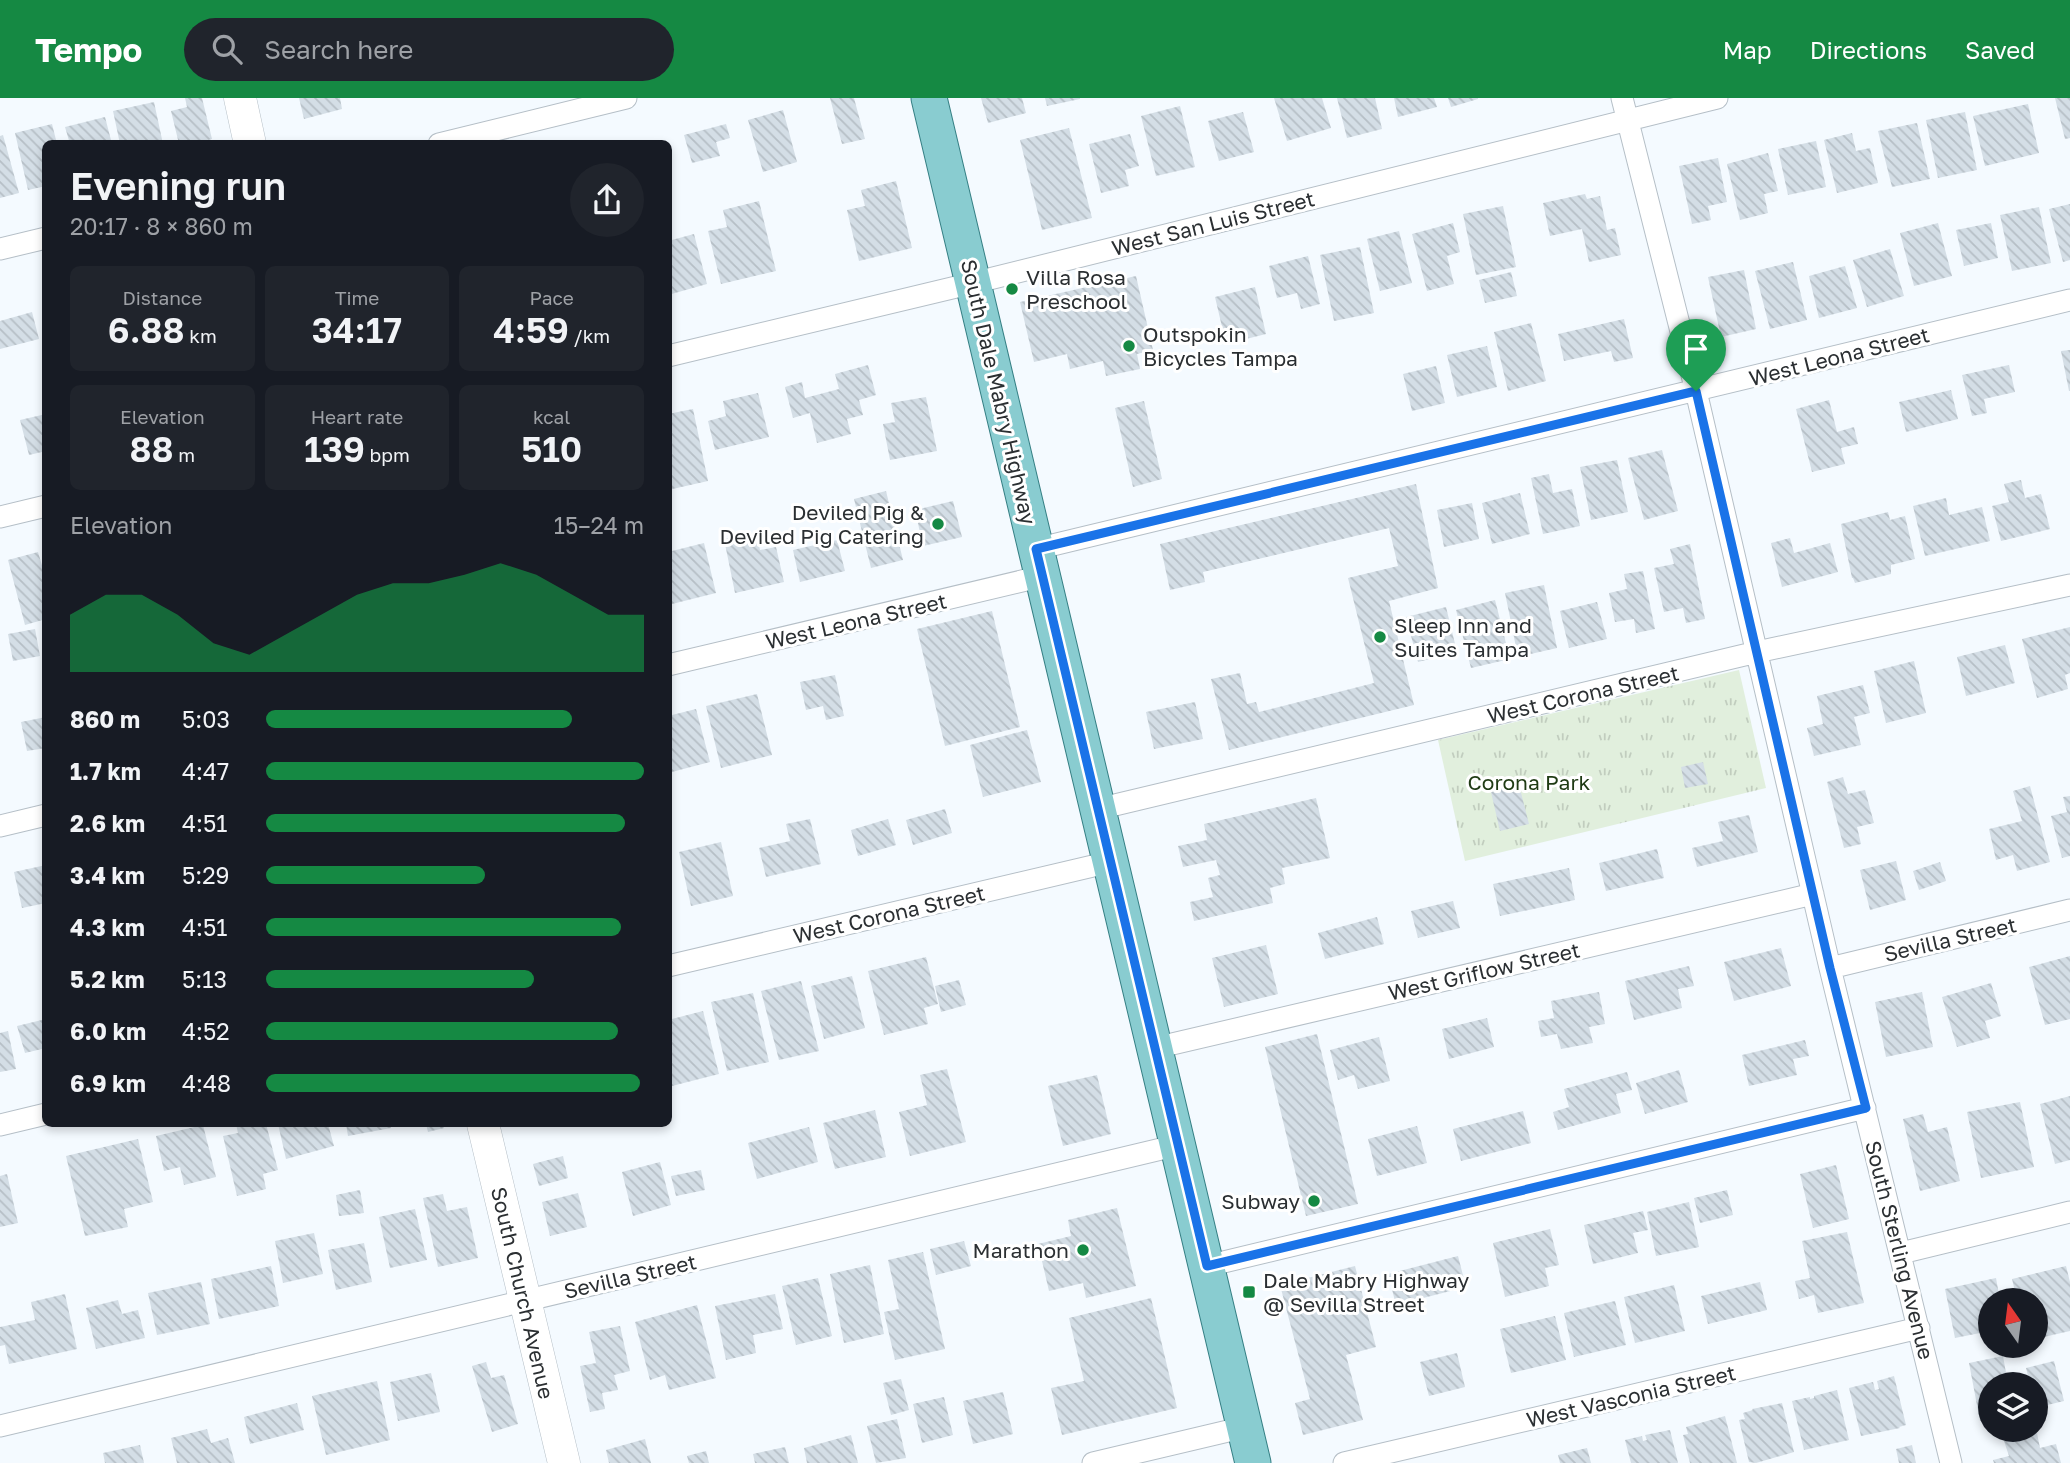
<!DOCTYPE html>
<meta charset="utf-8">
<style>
:root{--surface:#171b24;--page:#20242c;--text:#f1f3f6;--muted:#9ea1a6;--accent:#158943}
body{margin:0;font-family:"Golos Text",sans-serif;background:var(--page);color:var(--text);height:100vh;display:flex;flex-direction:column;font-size:26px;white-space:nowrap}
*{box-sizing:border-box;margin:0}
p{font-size:23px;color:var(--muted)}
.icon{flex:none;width:38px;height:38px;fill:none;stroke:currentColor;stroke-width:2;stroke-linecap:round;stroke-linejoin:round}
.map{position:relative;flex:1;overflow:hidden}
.details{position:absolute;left:42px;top:42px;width:630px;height:987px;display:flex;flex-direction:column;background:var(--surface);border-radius:10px;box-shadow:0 4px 10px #0003}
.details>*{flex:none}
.needle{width:46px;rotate:346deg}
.fabs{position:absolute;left:1978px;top:1190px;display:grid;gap:14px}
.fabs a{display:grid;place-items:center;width:70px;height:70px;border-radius:50%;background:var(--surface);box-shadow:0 4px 10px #0003;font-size:35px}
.pin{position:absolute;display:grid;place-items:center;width:60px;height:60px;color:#fff;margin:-72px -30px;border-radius:50% 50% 50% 0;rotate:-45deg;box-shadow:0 0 7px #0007}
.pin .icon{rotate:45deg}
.round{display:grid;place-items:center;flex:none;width:74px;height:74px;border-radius:37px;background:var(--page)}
.summary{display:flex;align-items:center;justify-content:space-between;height:119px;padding:0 28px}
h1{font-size:38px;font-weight:600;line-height:52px}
.stats{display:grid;grid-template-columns:repeat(3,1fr);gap:10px;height:119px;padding:7px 28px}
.stats div{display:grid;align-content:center;border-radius:10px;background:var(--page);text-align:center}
.stats b{font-size:35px;font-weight:600}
.stats small{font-size:19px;font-weight:400}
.stats p{font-size:19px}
.chart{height:196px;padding:14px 28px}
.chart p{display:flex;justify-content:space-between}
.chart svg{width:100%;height:126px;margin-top:7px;fill:var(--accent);opacity:.7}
ul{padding:0 28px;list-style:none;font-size:23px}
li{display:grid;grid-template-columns:112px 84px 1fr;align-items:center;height:52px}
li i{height:18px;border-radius:9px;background:var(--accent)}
header{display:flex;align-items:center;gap:42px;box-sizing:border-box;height:98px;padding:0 35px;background:var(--accent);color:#fff}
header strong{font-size:33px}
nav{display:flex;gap:38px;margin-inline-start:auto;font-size:24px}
.search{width:490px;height:63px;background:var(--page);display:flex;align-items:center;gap:18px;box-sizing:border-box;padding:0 24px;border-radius:38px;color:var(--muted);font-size:26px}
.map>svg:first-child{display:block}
.park{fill:url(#park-tufts)}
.building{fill:url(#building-back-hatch)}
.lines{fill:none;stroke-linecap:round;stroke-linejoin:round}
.street-casing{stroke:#b5bfc7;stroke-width:23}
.secondary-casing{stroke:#b5bfc7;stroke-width:33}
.primary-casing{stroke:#357f84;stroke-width:37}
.street{stroke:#fff;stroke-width:21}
.secondary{stroke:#fff;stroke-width:32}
.primary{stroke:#89ccd0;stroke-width:35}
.route-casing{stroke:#fff;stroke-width:14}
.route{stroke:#1a73e8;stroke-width:9}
.poi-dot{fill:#158943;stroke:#fff;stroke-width:2.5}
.labels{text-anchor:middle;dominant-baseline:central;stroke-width:6;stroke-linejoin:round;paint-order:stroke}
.street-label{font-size:21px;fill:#2b2f32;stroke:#fff}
.poi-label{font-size:21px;fill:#2b2f32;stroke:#fff;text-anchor:start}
.park-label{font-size:21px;fill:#1f3b14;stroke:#fff}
</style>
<header>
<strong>Tempo</strong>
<div class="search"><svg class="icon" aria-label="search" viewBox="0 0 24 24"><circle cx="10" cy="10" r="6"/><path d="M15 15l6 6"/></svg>Search here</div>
<nav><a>Map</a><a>Directions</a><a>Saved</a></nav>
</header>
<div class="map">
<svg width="2070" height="1365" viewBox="0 0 2070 1365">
<defs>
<pattern id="park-tufts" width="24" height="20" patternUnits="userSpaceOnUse" patternTransform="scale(1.75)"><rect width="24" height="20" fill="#e1efdd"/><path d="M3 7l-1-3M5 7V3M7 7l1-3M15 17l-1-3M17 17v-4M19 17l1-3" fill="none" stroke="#c1cdbe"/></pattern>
<pattern id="building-back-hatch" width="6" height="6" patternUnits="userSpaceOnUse" patternTransform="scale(1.75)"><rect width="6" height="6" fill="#d4dee6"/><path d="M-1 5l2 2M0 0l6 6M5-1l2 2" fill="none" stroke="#b6bfc6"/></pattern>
</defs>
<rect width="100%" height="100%" fill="#f4faff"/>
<path class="park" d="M1739,572L1766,690L1465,763L1438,642Z"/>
<path class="building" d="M185,0H202L212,41L193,46H179L171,13L187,9Z
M299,0H340L342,11L304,21Z
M830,0H854L865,41L842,46Z
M981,0H1022L1026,15L988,25Z
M1045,0H1080V1L1047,8Z
M1274,0H1322L1331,30L1287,43Z
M1337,0H1375L1382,31L1347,40Z
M1394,0H1434L1437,9L1398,19Z
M1448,0H1478V1L1451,9Z
M2055,0H2070V40L2065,41Z
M154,4L163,46H120L113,13Z
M2028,6L2039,55L1985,68L1973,18Z
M1180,8L1195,69L1156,78L1141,18Z
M783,12L797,64L763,74L748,22Z
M1243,14L1254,54L1219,63L1208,23Z
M1965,14L1977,72L1938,80L1926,22Z
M105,19L112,46H70L65,29Z
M1917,25L1930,81L1892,89L1878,33Z
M52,26L57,46H46V73L44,74L46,88L28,92L15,35Z
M726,26L730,40L716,44L720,58L692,65L684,37Z
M1069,30L1092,120L1042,132L1020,42Z
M1852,35L1856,53L1870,50L1878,85L1837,95L1824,42Z
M1130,36L1139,68L1125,72L1129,88L1101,95L1089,46Z
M3,37L19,95L0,100V38Z
M1816,43L1826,89L1788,97L1778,51Z
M1768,55L1778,93L1764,96L1768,115L1740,122L1727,66Z
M1718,60L1727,104L1708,108L1711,122L1692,126L1679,68Z
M896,83L912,150L859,163L847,112L865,108L861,92Z
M1585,96L1587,101L1600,98L1607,132L1615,130L1621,157L1589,164L1582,131L1550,138L1543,105Z
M759,103L776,173L721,186L708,133L727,129L723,112Z
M2070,106V162L2063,164L2049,111Z
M1503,108L1516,169L1476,177L1463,116Z
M2039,109L2051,165L2012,173L2000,117Z
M1453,125L1460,154L1447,158L1454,186L1427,193L1412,136Z
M1938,125L1952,178L1914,188L1900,135Z
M1991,125L1998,160L1964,168L1956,132Z
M1399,133L1412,185L1380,193L1367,141Z
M694,136L707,186L668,197V143Z
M1360,149L1374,215L1334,223L1320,157Z
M1890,151L1904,198L1867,209L1853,162Z
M1308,158L1320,206L1301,211L1297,195L1277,200L1269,168Z
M1793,164L1807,222L1770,231L1755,173Z
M1845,168L1857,210L1819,220L1809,178Z
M1744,172L1756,231L1721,239L1708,179Z
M1511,174L1517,198L1485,205L1479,182Z
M1136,178L1153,252L1137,256L1140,271L1106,278L1103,263L1070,271L1067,256L1034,264L1020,204Z
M1255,189L1266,236L1226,246L1215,199Z
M32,214L39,241L0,251V223Z
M1624,221L1633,260L1614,264L1611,253L1564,263L1558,236Z
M1531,225L1546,283L1508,293L1494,234Z
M1487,248L1497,289L1457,299L1447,257Z
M2070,252V293H2069L2061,253Z
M868,267L876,297L859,302L863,317L847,321L851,336L817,345L810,315L793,320L785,289L802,284L805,300L839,291L835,276Z
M2009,267L2015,294L1984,301L1987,315L1972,318L1962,277Z
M1436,268L1445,305L1412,313L1403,276Z
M1951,292L1958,321L1906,334L1899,304Z
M758,295L769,339L715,352L708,323L726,318L723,303Z
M926,299L937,353L890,362L883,326L895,324L891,305Z
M1829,302L1837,334L1854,329L1858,346L1841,350L1845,366L1812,374L1796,311Z
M1144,303L1162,381L1133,389L1115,310Z
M693,311L708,383L668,392V316Z
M46,316V353L29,357L20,322Z
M1662,352L1678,413L1644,422L1628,360Z
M1617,362L1628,414L1591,422L1580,369Z
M1549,376L1553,395L1572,391L1580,428L1543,436L1531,380Z
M2021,382L2025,400L2041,396L2050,431L2001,443L1992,408L2009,404L2004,386Z
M1416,386L1438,490L1389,503L1414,607L1229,652L1211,581L1240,575L1247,606L1256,604L1259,614L1374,585L1348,480L1398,468L1389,430L1203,474L1205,484L1170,492L1160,446Z
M886,393L903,462L871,470L854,401Z
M1520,395L1530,436L1492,446L1482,405Z
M1946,400L1949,417L1982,409L1990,443L1925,458L1913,408Z
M953,403L962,439L923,448L915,412Z
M1472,405L1479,441L1444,449L1437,412Z
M1888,414L1890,422L1905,418L1915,461L1891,467V476L1855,485L1853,480H1852L1841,426Z
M756,434L760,452L776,449L784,484L735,495L724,441Z
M1790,440L1794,455L1830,445L1838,474L1782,489L1771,445Z
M837,442L845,473L800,484L793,452Z
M704,445L716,495L672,506L668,492V454Z
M1690,446L1705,521L1686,525L1683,510L1664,514L1654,470L1674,466L1670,451Z
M38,454L46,481V521L25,527L8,462Z
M1643,473L1655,531L1636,535L1634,521L1615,524L1609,495L1627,491L1624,476Z
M1544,487L1557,550L1518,559L1505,495Z
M1495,502L1510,561L1471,570L1456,512Z
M1597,504L1607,541L1569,550L1560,513Z
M1446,509L1457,554L1418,564L1406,519Z
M992,513L1020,629L945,648L917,531Z
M2070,529V575L2065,577L2068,591L2037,600L2022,541Z
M35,531L40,558L13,563L8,536Z
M2005,547L2015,585L1966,598L1957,559Z
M1914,563L1926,615L1886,625L1874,573Z
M835,577L844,618L826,622L823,608L806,612L800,584Z
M1863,587L1870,615L1854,619L1861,647L1814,658L1807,630L1823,626L1817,598Z
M757,596L772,657L721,670L706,608Z
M1195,604L1203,641L1154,651L1146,614Z
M696,611L710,664L668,675V618Z
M46,619V650L27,653L21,624Z
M1027,632L1041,684L983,699L970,647Z
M1703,664L1708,686L1685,690L1681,669Z
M1843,679L1848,696L1865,692L1874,725L1857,729L1861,746L1844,750L1827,684Z
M1518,683L1529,726L1500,733L1490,690Z
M2030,688L2050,764L2017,773L2013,757L1996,762L1989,731L2022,723L2013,693Z
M2070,698V758L2062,760L2051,718L2067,714L2063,699Z
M1316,700L1330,760L1282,770L1285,786L1270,790L1273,805L1194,823L1190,804L1213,799L1208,780L1220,777L1216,762L1183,769L1178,748L1207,742L1204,726Z
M945,711L952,735L913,747L906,722Z
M1749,717L1758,754L1697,769L1692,750L1723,743L1718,724Z
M810,721L821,766L766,779L759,750L790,743L786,726Z
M888,721L896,747L858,758L851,732Z
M721,744L733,798L691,808L679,754Z
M1657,751L1664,780L1606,793L1599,765Z
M1896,763L1906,802L1870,812L1860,772Z
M1940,764L1946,783L1919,792L1913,773Z
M46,767V805L22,810L14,774Z
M1569,770L1575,802L1500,818L1493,786Z
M1453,803L1460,830L1418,840L1411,813Z
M1377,819L1384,846L1325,861L1318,835Z
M1266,847L1278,896L1224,909L1212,860Z
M1781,850L1791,888L1734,903L1724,864Z
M2070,858V921L2045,927L2029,869Z
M926,859L938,906L924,910L928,926L884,937L868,873Z
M1689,868L1694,888L1678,891L1682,910L1634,922L1625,883Z
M852,878L865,930L824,941L811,888Z
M959,882L966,907L941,914L935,888Z
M801,883L819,953L779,962L761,893Z
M1991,885L2001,918L1985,923L1990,940L1957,949L1942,899Z
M1599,894L1605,926L1589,929L1593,945L1561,951L1557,936L1541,939L1538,923L1554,920L1551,903Z
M1922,894L1933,949L1886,959L1875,904Z
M753,895L769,964L727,973L711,904Z
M703,913L719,976L668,989V922Z
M1487,920L1494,949L1449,961L1442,931Z
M46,921V950L25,955L17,928Z
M8,933L16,971L0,974V935Z
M1317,936L1358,1106L1306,1118L1265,949Z
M1379,939L1390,983L1358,991L1354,977L1338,982L1330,952Z
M1805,942L1809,958L1793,961L1797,977L1749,988L1742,957Z
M947,971L966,1044L910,1058L899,1014L927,1007L920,977Z
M1679,972L1688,1004L1645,1016L1636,985Z
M1627,974L1632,992L1616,996L1621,1015L1558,1032L1553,1014L1569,1009L1564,991Z
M1097,977L1111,1036L1063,1048L1048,988Z
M2070,998V1062L2055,1066L2040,1006Z
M2020,1004L2034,1069L1981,1080L1967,1014Z
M875,1012L886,1059L835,1071L823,1025Z
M1523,1013L1531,1045L1461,1063L1453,1031Z
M1923,1016L1928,1034L1947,1029L1960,1083L1920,1093L1903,1021Z
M236,1026H266L278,1072L263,1076L266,1091L237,1098L223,1038L238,1035Z
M278,1026H328L334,1048L286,1061Z
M346,1026H391V1030L348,1038Z
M426,1026H443L444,1030L428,1034Z
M203,1027L216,1079L184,1087L180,1069L164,1073L156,1038Z
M1417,1028L1427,1065L1377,1078L1368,1041Z
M809,1029L818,1064L757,1081L748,1045Z
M138,1041L153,1104L124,1111L128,1129L85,1138L66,1058Z
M563,1058L568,1080L539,1088L533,1066Z
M660,1064L671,1107L633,1118L622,1074Z
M1836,1067L1849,1121L1813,1130L1800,1076Z
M701,1072L705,1092L676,1098L671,1078Z
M7,1076L18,1125L0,1129V1078Z
M360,1092L364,1115L339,1118L336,1097Z
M1727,1092L1733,1117L1700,1125L1694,1100Z
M578,1095L587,1129L550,1138L542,1104Z
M443,1096L447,1113L467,1109L478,1160L438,1169L423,1100Z
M1689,1104L1699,1149L1656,1158L1647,1114Z
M1117,1110L1136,1188L1086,1200L1083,1185L1049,1193L1038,1146L1071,1138L1068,1122Z
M415,1111L427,1162L390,1170L379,1119Z
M1643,1113L1648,1132L1633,1135L1638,1155L1593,1166L1584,1127Z
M1550,1131L1559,1167L1545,1170L1549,1188L1505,1199L1493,1145Z
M1847,1134L1864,1205L1818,1215L1814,1197L1799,1201L1795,1183L1810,1180L1802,1143Z
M314,1135L323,1176L283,1185L275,1143Z
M964,1143L971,1168L936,1177L930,1151Z
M364,1145L372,1184L336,1192L328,1152Z
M923,1154L945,1251L895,1262L884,1214L899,1211L888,1162Z
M1458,1158L1466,1189L1396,1207L1388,1176Z
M870,1167L884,1236L844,1245L830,1176Z
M271,1168L279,1208L219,1221L211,1181Z
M1355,1168L1376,1249L1346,1257L1363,1322L1303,1337L1295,1305L1310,1301L1280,1187Z
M2066,1168L2070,1184V1233L2035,1241V1202H2017L2012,1181Z
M818,1180L832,1238L796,1247L782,1188Z
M1996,1180L2000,1202H1990V1233L1955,1240L1945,1191Z
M201,1184L210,1226L157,1237L148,1195Z
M1760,1184L1767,1212L1708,1226L1701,1198Z
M1674,1187L1685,1233L1635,1245L1624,1199Z
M65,1196L77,1251L9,1266L5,1247L0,1248V1229L35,1222L31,1204Z
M775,1196L783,1231L753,1237L756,1255L726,1262L715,1208Z
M1151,1200L1177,1310L1062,1337L1051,1290L1084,1283L1069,1220Z
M118,1202L122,1216L138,1212L145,1240L96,1251L86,1210Z
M1615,1203L1626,1247L1574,1259L1564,1215Z
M697,1207L716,1280L669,1292L665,1277L650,1282L635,1224Z
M1555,1218L1566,1262L1511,1275L1500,1231Z
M620,1228L630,1273L614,1277L618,1292L602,1295L605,1311L590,1314L580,1268L596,1265L589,1234Z
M1457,1255L1465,1289L1429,1298L1420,1264Z
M2003,1258L2008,1286H1990V1322L1980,1323L1969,1265Z
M2054,1263L2064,1303L2035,1310V1286H2030L2026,1270Z
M486,1264L491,1280L504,1277L518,1326L492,1334L472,1268Z
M431,1275L440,1314L398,1323L390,1284Z
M1894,1278L1906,1327L1899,1329L1900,1330L1861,1338L1849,1290L1873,1284L1875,1292L1879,1291L1877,1283Z
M901,1281L909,1312L891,1317L883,1285Z
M377,1283L390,1342L326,1357L312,1298Z
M1837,1292L1849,1342L1804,1352L1792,1303L1810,1299V1301L1814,1300V1298Z
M1003,1294L1013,1336L973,1346L963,1303Z
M944,1299L953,1337L922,1345L913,1306Z
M297,1305L304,1332L250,1346L244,1319Z
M1782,1305L1794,1354L1756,1365L1749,1364L1739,1322L1745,1321L1743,1315L1753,1312L1752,1311Z
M1725,1318L1737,1365H1690L1683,1337L1688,1336L1686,1329Z
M897,1321L906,1360L876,1365L867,1328Z
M207,1331L211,1345L228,1340L235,1365H177L171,1340Z
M1670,1332L1678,1365H1631L1625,1342L1642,1338L1643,1343L1647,1342L1645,1337Z
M2037,1335L2040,1350L2056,1346L2061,1365H1994L1993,1362L2009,1358L2004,1343Z
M851,1337L858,1365H807L804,1350Z
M645,1341L651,1365H609L606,1352Z
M140,1347L144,1365H105L103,1355Z
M1912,1347L1916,1365H1899L1896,1351Z
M785,1349L789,1365H755L753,1356Z
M1587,1350L1591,1365H1560L1558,1357Z
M706,1353L709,1365H689L687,1358Z"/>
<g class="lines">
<defs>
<path id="street" d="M1622,0L1696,293L1830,870L1951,1365
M439,46L626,0
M0,151L46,140
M668,258L973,185L1717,0
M0,419L46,408
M1036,451L2070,202
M668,567L1043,478
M1098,711L1757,554L2070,487
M0,728L46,717
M668,868L1110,764
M1830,870L2070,812
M1155,950L1813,796
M0,1027L46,1016
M1901,1155L2070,1114
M1207,1168L1865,1010
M0,1328L1178,1047
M1093,1365L1245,1329
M1344,1365L1919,1230"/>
<path id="secondary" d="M240,0L250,46
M483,1026L564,1365"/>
<path id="primary" d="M929,0L1253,1365"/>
</defs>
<use href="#street" class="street-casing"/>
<use href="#secondary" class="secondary-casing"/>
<use href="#primary" class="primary-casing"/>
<use href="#street" class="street"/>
<use href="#secondary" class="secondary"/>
<use href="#primary" class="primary"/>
</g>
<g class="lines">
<defs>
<path id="route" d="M1696,293L1830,870L1866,1010L1207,1168L1036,451Z"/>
</defs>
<use href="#route" class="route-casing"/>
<use href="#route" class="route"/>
</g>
<g class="poi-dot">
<circle cx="1012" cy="191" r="7"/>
<circle cx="1129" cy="248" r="7"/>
<circle cx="938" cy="426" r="7"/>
<circle cx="1380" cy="539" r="7"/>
<circle cx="1314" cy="1103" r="7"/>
<circle cx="1083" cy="1152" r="7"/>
<rect x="1242" y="1187" width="14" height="14" rx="3.5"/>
</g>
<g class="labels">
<g class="street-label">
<text transform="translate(1213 125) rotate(-14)">West San Luis Street</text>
<text transform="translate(1839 258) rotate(-14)">West Leona Street</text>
<text transform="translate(999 294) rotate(77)">South Dale Mabry Highway</text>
<text transform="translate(856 523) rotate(-13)">West Leona Street</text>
<text transform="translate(1583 596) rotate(-13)">West Corona Street</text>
<text transform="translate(889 816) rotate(-13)">West Corona Street</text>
<text transform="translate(1950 841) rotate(-13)">Sevilla Street</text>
<text transform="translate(1484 873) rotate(-13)">West Griflow Street</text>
<text transform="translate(1900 1152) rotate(76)">South Sterling Avenue</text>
<text transform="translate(630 1178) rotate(-13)">Sevilla Street</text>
<text transform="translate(523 1195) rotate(77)">South Church Avenue</text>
<text transform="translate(1631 1298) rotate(-13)">West Vasconia Street</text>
</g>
<g class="poi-label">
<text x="1026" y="179">Villa Rosa<tspan x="1026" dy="24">Preschool</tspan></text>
<text x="1143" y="236">Outspokin<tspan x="1143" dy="24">Bicycles Tampa</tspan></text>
<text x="924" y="414" text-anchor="end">Deviled Pig &amp;<tspan x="924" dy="24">Deviled Pig Catering</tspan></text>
<text x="1394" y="527">Sleep Inn and<tspan x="1394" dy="24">Suites Tampa</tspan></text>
<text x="1300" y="1103" text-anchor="end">Subway</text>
<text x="1069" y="1152" text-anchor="end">Marathon</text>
<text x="1263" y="1182">Dale Mabry Highway<tspan x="1263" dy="24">@ Sevilla Street</tspan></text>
</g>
<g class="park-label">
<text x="1529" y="684">Corona Park</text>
</g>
</g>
</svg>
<div class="fabs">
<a><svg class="needle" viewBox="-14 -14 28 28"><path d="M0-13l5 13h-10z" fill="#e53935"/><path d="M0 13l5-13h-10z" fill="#9ea1a6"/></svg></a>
<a><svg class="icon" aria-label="layers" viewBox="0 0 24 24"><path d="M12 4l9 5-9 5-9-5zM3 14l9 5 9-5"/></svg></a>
</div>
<div class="pin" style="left:1696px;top:293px;background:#1e9e55"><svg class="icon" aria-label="arrive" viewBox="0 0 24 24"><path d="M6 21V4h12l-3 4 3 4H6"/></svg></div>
<section class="details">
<div class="summary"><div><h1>Evening run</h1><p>20:17 · 8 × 860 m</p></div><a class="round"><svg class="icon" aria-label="share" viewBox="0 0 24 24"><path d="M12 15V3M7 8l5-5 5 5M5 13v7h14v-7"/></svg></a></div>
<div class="stats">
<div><p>Distance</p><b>6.88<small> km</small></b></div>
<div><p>Time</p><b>34:17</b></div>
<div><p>Pace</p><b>4:59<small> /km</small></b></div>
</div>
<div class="stats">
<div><p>Elevation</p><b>88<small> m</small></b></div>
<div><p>Heart rate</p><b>139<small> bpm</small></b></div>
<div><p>kcal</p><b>510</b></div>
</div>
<div class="chart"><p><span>Elevation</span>15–24 m</p>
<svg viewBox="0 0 160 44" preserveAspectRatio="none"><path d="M0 44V24L10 17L20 17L30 24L40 34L50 38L60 31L70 24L80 17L90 13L100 13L110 10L120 6L130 10L140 17L150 24L160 24V44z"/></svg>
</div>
<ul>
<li><b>860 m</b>5:03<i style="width:81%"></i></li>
<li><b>1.7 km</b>4:47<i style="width:100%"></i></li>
<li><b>2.6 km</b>4:51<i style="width:95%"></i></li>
<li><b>3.4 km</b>5:29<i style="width:58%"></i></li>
<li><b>4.3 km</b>4:51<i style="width:94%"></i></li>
<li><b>5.2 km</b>5:13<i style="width:71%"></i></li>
<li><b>6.0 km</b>4:52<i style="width:93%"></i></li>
<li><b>6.9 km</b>4:48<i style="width:99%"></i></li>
</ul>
</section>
</div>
